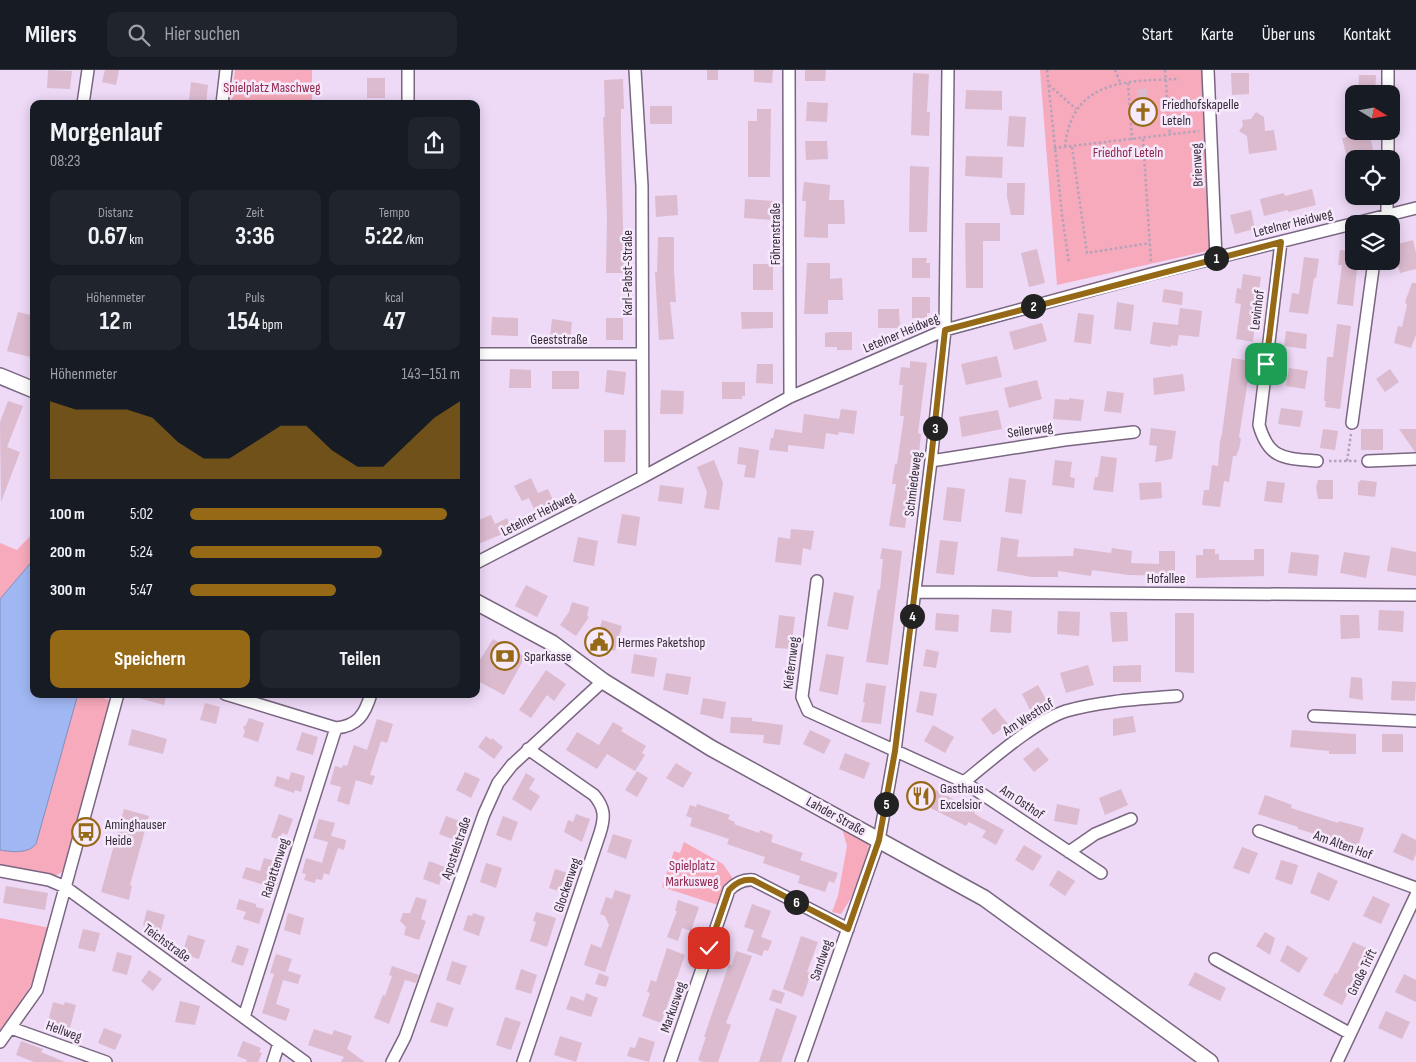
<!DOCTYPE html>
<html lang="de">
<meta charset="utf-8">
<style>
:root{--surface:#171b24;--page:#20242c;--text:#f1f3f6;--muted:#9ea1a6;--line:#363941;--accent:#966917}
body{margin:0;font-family:"Sofia Sans Condensed",sans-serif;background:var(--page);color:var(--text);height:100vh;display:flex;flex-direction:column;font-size:19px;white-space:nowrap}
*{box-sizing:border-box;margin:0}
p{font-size:16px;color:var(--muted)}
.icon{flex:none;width:28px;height:28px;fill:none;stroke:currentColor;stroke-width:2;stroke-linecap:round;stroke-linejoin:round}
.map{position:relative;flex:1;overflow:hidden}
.sheet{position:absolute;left:30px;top:30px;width:450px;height:598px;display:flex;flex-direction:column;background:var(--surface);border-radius:10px;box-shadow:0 2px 12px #0003}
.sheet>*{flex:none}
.needle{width:32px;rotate:101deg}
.controls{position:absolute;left:1345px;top:15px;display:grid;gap:10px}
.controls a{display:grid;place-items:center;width:55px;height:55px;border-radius:10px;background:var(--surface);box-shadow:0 2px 12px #0003;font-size:25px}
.pin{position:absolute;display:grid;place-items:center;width:42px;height:42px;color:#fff;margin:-21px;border-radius:10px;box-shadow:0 2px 8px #0006}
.km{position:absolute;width:25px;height:25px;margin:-12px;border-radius:50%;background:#222;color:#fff;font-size:14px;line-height:25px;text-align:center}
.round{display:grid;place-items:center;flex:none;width:52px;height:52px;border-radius:10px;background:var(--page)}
.headline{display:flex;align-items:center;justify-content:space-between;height:85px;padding:0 20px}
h1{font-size:28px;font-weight:700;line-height:38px}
.metrics{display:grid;grid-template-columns:repeat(3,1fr);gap:8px;height:85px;padding:5px 20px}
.metrics div{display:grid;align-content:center;border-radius:10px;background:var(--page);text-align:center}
.metrics b{font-size:25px;font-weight:700}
.metrics small{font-size:14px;font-weight:400}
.metrics p{font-size:14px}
.chart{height:140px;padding:10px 20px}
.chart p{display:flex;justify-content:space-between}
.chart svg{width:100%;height:90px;margin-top:5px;fill:var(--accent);opacity:.7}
.button{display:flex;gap:10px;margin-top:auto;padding:10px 20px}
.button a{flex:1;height:58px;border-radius:10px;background:var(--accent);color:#fff;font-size:20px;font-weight:700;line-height:58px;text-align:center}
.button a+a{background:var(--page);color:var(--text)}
ul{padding:0 20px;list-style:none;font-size:16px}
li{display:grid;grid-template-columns:80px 60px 1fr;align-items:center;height:38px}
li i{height:12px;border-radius:6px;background:var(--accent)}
header{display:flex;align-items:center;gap:30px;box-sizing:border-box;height:70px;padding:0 25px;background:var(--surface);border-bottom:1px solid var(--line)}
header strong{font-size:24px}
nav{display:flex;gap:28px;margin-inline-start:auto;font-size:18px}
.search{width:350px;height:45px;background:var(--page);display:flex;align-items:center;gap:12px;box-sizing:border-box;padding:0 18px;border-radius:10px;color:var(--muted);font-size:19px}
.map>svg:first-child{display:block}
.green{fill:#f7aabb}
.water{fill:#a0b7f3;stroke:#808ebb}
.building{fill:#dcbbcf}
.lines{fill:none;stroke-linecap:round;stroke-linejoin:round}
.minor-casing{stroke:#796680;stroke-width:14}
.tertiary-casing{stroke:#796680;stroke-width:18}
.path{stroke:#b4a2bb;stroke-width:2.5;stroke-dasharray:2.5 2.5;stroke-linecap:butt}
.minor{stroke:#fff;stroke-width:11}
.tertiary{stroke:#fff;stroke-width:15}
.route-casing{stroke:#fff;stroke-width:10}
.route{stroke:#966917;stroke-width:6}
.labels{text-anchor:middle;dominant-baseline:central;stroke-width:5;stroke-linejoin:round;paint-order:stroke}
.park-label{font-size:14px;fill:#91284b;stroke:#f6e9fc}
.poi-label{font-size:14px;fill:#362d39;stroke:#f6e9fc;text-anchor:start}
.street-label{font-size:14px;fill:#362d39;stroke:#f6e9fc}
</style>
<header>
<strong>Milers</strong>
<div class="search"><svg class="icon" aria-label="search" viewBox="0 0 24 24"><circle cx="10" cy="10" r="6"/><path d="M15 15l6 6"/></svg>Hier suchen</div>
<nav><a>Start</a><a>Karte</a><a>Über uns</a><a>Kontakt</a></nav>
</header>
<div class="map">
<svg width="1416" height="992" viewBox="0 0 1416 992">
<rect width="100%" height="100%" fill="#eed9f7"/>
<path class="green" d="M235,0H312V34H231Z
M1040,0H1206L1212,180L1057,215Z
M34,462V489L0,529V473L17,480Z
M78,624H88L110,630L64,801L53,807L0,796V780L9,781L36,774Z
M841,755C852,762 869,767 870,781L851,828L841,844L832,842L838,826L847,776Z
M684,772L723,794L734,810L727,814L718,835L662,817L674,781L680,783Z
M0,848L50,858L35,906L25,928L0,960Z"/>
<path class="water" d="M34,489V624H78L36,774C28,784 12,782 0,780V529Z"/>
<path class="building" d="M48,0L72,1L70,19L47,18Z
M105,0H119L116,15L102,12Z
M707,0H718V10H707Z
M754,0H773L772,13L754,12Z
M805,0H826L825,11H805Z
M913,3L929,4L927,42H930L929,66L911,65Z
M1231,3H1249V24L1232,25Z
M1359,5H1376L1375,24H1358Z
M367,8H385V28H367Z
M623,9L624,39H621V66L624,203H606L607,147L603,47H605L604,10Z
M191,12L208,15L206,34L189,31Z
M1137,19H1147V28H1150L1151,56L1136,57L1135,29H1137Z
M966,20L1002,21V40L965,39Z
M807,32L828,33L827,52L806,51Z
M650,36H672V54H650Z
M757,39H771L770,107H748V51H757Z
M1256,42L1264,47L1265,61L1274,60L1277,80L1249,84L1247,66L1239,61L1243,56L1242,50L1251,49Z
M1009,46L1026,47L1024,77L1007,76Z
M1346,61H1359L1360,65L1369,62L1374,84L1348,91L1342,68L1348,67Z
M805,71H827L828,89L806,90Z
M966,86L1003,87L1002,108L965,106Z
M910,96L929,97L927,162H909Z
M804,112L830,115L829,130H844L845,154H828V168L804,167L806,131H802Z
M1007,113H1025L1024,145H1011L1007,127Z
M1312,119L1316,135L1288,142V140L1264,146L1260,129L1284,123L1285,126Z
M677,125L678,145L656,147L655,126Z
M745,129L774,131L773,150L744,148Z
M1251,140L1255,159L1235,164L1230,145Z
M965,153H1000V171H983V218H966Z
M658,167H674V201L676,232H670L674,269L659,270L655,202H657Z
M1413,170L1416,183V199L1400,203L1393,175Z
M1037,179L1045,213L1029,217L1021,183Z
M1340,180L1354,182V191H1358L1353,236L1337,234L1342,195H1338Z
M1304,187L1319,189L1316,208H1314L1308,244L1289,242L1292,223L1299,224Z
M912,188H927L926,193H930V208H912Z
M807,193H830V209L842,208L843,230H828V244H804Z
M753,194H773V220H753Z
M1243,204L1261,207L1259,221H1256L1251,252H1255L1253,272L1236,269L1241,234L1235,233L1237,218L1241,219Z
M1412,213H1416V265L1411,278L1394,273L1398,256L1402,257L1407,235L1405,232Z
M1164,219L1183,222L1182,235L1162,232Z
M912,227H930V243H927V248H912Z
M1117,232L1134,235L1131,261L1114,259Z
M1180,238L1202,241L1199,267L1179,265L1177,276L1171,275V277L1150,274L1153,252L1178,255Z
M878,239H899L900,258H878Z
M18,242L34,246V288L7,281Z
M741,242H773V258L742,259Z
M1078,243L1094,245L1091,274L1074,272Z
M492,247L518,248V266L491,265Z
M606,248H623V270H606Z
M552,249L572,252L570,270L550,267Z
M1042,253L1047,271L1014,280L1009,262Z
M1337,254L1351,256L1340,339L1325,337L1326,331H1324L1327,287H1333Z
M1286,261L1307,264L1306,279L1284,276Z
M831,262H852V280H837V277H825V263Z
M997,286L1002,307L966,315L961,294Z
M1232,288L1251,291L1239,367L1241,369L1239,379L1236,386H1233L1229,412L1224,411L1220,437L1202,435L1204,420H1209L1212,395L1218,396L1220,371L1222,364Z
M910,291L927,293L918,363L921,364L919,383H915L905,458L889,456L896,414H892L895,394H897L904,346H900L903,315H899L901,297L910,298Z
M757,294H773V314L756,313Z
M1289,298L1308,301L1305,319L1286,316Z
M510,299L531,300V318H509Z
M1390,299L1399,312L1385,322L1376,309Z
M607,300L626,302L624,325L605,322Z
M552,301H579V319H552Z
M1183,304L1185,321L1154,325L1153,308Z
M1037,310L1042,329L1009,338L1004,318Z
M722,312H745V326H742V329H722Z
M661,320L684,321L683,344H660Z
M1107,321L1124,323L1121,343L1104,341Z
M1069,328L1084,330L1081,351L1053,349L1055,329L1069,330Z
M8,331L23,336L7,377L20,382L1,432L0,352Z
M1281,338L1303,341L1300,357L1278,354Z
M841,339L857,341L854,364L839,362L838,365L826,363L824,379L788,375V382L769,380L771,368H773L775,359L802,363L804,344L839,349Z
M998,340L1002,359L962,367L959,347Z
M1151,358L1176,361L1172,389L1155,392L1157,376L1149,375Z
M1323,359L1338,361L1335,380L1320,378Z
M1361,359H1383V380H1361Z
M1399,359H1416V382H1415Z
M604,360H626L625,392H604Z
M739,377L759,380L755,408L744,407L746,395L737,394Z
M1101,386L1117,388L1113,422L1093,420L1095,407H1098Z
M714,390L723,413L719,440L704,438L707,422L697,397Z
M1055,390L1072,392L1070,407L1075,408L1074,418L1052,415Z
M531,408L538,423L548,419L557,439L538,448L529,428L522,431L514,416Z
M1009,408L1026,410L1022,444L1005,442Z
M1318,410H1333V429H1318L1316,417Z
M1361,410L1377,412L1375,427L1358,425V413Z
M1267,411L1285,413L1282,433L1264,431Z
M1161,412L1162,428L1140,430L1139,413Z
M660,415L684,418L682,434L658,431Z
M947,417L965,419L961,452L943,450Z
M622,444L640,447L636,476L617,473Z
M491,445L495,454L507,448L512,460L476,475V451Z
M791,459L814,461L811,480L803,478L801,495L775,492L778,467L790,469Z
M578,467L598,471L594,496L573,492Z
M1001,467L1019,470L1017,487L1073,486L1074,478L1111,483L1112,478L1132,481L1131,493L1159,494V481H1175V506L1129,505L1092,500L1091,506L1058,501V507H1032L997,501Z
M940,470L958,472L954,505L936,503Z
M1391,477L1416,482V506L1387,501Z
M882,478L902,481L888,595L866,592L878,519L880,520L883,489H880Z
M1203,479H1215V484H1219V490H1254V479H1264V506L1196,508V485H1203Z
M1291,482L1319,485L1317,506L1288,503Z
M1344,482L1370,486L1366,508L1340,503Z
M526,515L548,526L537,547L515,536Z
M834,522L854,526L848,560L827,556Z
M572,532L589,537L587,546L589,547L576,566L560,555L569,542Z
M992,539L1012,541L1011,563L990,562Z
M1379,540L1404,541L1403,562L1378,560Z
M1058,541L1080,542L1079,566L1057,564Z
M1110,542H1127L1128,571L1112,572Z
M936,543L959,545L958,562L935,560Z
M1175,543H1194V603L1175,602Z
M779,545L795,547L791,579L775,578Z
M1340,545H1359L1360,568L1341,569Z
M602,550L622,556L615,581L595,575Z
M493,569L504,575L509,574L510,578L525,587L504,625L476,610V596Z
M926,579L939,582L936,598L923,596Z
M634,584L657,588L654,607L631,603Z
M826,584L844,587L838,625L819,621Z
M1088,595L1094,615L1066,623L1060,603Z
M1141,595V612H1113V596Z
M546,600L566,614L554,631L547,625L531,648L519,640Z
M666,603L691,607L688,625L663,620Z
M1351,607L1362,608L1363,630L1349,628Z
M1392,611L1416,612L1415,631L1391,630Z
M866,613L886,616L881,654L861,652L865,633L863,632Z
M1038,615L1047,631L1030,640L1022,624Z
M920,621L937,624L933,646L916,642Z
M135,624H167L164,635L135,627Z
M703,628L726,632L723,649L700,644Z
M205,633L220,637L216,654L200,650Z
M995,638L1008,654L993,665L981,649Z
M1133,646L1136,662L1113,666V649Z
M731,647L752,648V651L783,655L780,675L763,673L764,665L730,663Z
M249,648L264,653L258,672L243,667L245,661L243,657L246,655Z
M377,649L393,654L387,673L381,671L370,705L375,706L372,715L356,710L349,735L337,731L341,717L330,714L335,696L342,698L343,695L347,696L354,675L367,680Z
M613,652L623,658L621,661L646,676L642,683L645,685L635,701L607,684L597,699L566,680L577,662L599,675Z
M933,655L954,667L945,683L924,671Z
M132,659L167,669L163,684L128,675Z
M810,660L831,670L824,684L803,674Z
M1292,660L1356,664V684H1329V681L1290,677Z
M302,662L318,667L313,685L296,680Z
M1382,664H1403V682H1382Z
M486,666L491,670L492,668L503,677L494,689L478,677Z
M1038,677L1049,690L1034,702L1023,689Z
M845,683L870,693L864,709L839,699Z
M676,693L692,703L683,718L666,708Z
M637,701L648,708L637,727L625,720Z
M291,702L305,706L301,722L295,720L294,723L274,716L277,706L289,710Z
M465,702L480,709L471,728L456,720Z
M526,703L535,709L529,719L540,726L531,741L512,729Z
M920,711L975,741L974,743L978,746L1004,760L996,775L982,767L986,761L969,752L966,756L911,728Z
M1121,719L1128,735L1105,745L1099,728Z
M1265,725L1292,735L1291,738L1338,753L1339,751L1364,758L1358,776L1298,759V757L1258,744Z
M697,734L730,745L728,749L735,752L734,754L759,763L760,760L773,765L771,772L803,783L800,790L838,803L834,813L829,811L825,822L798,813L800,806L763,793L765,787L727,774L729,769L690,756L692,748L686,746L690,735L696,737Z
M1057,734L1080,739L1077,755L1054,751Z
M124,739L149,746L130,815L132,816L129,830L101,822Z
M279,744L293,749L287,765L282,763L280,770L271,767Z
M576,744L590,749L582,772L564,762L568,750L573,752Z
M446,746L462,752L455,770L439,764Z
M503,746L518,752L511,771L496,765Z
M319,749L335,753L331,766L346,770L344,780L338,778L329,805L324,803L322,810L316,809L315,813L304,810L306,804L302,803L306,788L322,793L328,772L313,768Z
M1402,763L1416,770V784L1413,791L1393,782Z
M613,764L632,770L626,789L607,782Z
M1024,775L1042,786L1033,801L1015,790Z
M1242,777L1258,783L1249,804L1233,798Z
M264,788L279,792L274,807L270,806L267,816L242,808L246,797L260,801Z
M1281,790L1298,795L1292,815L1275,809Z
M429,791L445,797L439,815L423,809Z
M486,793L502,798L496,818L480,812Z
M555,799L571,804L565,823L549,818Z
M1058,800L1075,811L1065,826L1049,815Z
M1318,802L1338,811L1329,831L1310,823Z
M6,816L48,823L45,840L3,833Z
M615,820L631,825L605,902L584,895L591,874L601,878L609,855L605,846L600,844L606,827L612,829Z
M1373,826L1390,834L1381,854L1363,846Z
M416,827L427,830L421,849L426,851L419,870L404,865L406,857L400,851L403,843H410Z
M239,829L256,834V837L264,839L259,854L243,849L246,842L236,839Z
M678,830L699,837L691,861L682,858L678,871L667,867L677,841H675Z
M752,834L771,841L761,867L772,871L768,881L764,880L762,886L747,881L754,860L744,857Z
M147,840L165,845L161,860L143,855Z
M536,842L556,848L547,877L530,871L536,852L533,851Z
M288,843L304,848L300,865L284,860Z
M473,843L485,847L479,866L463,860L468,845L472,846Z
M83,859L100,863L95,882L78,878Z
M1265,862L1275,868L1270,885L1256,876Z
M188,865L205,870L199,889L182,884Z
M801,866L818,872L807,902L811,903L803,927L783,919Z
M1353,872L1369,879L1342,935L1323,925L1335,903L1337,904Z
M237,875L249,879L243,896L231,892Z
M1287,875L1308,888L1299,903L1280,891Z
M667,878L685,885L661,953L642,946L650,923L647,922L651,910L656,912Z
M736,881L752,886L726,953L731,955L718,992H703L698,990L706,967H704L729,894L732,895Z
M117,882L132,886L127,905L112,901Z
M276,884L292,889L288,901L301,905L298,914L283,910L276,934L290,939L286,951L262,943L274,904L270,903Z
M452,891L467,896L460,915L446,910Z
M392,896L419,905L416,913L405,910L389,954L374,948L383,925L385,926L392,906L389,905Z
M521,899L537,905L531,924L515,919Z
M149,900L162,909L153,921L141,911Z
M1195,902L1226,918L1220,931L1188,915Z
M599,903L609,907L606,917L595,914Z
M1404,904L1416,910V932L1395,922Z
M773,919L785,923L781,934L769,930Z
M586,923L598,928L591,947L566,939L571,926L584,931Z
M180,931L200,936L195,955L175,952Z
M53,932L64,935L65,932L76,935L70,958L60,956L59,959L47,956Z
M437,932L454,938L447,957L430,952Z
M776,938L797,946L781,992H759Z
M1386,941L1410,952L1402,969L1378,958Z
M505,947L521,952L511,980L496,975Z
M104,958L122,965L115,980L98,973Z
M314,959L332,965L334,960L352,966L347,979L365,992H341L344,987L308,975Z
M560,966L582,973L576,992L554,985Z
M639,967L655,972L649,992L627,986L630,977L635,978Z
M21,971L43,979L41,982L65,992H34L16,985Z
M243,971L261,978L259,982L262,983L258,992H246L247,990L237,986Z"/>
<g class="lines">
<defs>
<path id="minor" d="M408,0V34
M635,0L642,116L643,407
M789,0L790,327
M1208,0L1216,188
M1388,24V0
M83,34L88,0
M222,34L226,0
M1388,89V61
M1387,145V126
M1281,172L1259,355C1269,390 1285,388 1317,391
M476,284H641
M1352,353L1374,191
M931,391L1064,370L1134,362
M1368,391L1416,389
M476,493L643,407L790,327L945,260L1151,204L1416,138
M817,511L802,627L808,641L964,712L1101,803
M916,522L1416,525
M225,624L336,658C358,656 365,644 371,624
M1314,646L1416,651
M964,712C990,691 1035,651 1066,641C1101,631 1140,629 1177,626
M1259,761L1416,818
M1069,782L1095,764L1131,749
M0,801L49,810L65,817L305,992
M1215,889L1349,963
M244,947L336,658
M11,958L106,992
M0,972L37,920L118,624
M273,992L279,973
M392,992L405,967L484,744L498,713L512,695L603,611
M523,992L600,763C605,747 605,738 594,725L528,679
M670,992L729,820C736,813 743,809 753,810L848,859
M801,992L879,770L895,681L931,391L945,260L948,0
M1337,992L1416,825"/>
<path id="tertiary" d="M0,306L34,320
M476,532L552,573L603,611L711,678L984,828L1210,992"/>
</defs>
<use href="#minor" class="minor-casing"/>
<use href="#tertiary" class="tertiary-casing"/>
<path class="path" d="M1047,0L1062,145L1069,193
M1115,0L1121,14
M1165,0L1170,65
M1128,13L1132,70
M1049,15L1076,39
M1143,69L1151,192
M1065,77C1072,10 1124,11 1179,9
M1072,77L1087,183L1150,173
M1054,78L1199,61
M1329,391H1358
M1347,391L1351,364"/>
<use href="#minor" class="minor"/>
<use href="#tertiary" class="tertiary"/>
</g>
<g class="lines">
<defs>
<path id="route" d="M709,878L729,820C736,813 742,809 753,810L848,859L879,770L895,681L931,390L945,260L1281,172L1266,294"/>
</defs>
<use href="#route" class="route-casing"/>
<use href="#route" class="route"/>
</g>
<defs>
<symbol id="church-ring" viewBox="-11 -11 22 22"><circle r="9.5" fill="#f6e9fc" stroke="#966917" stroke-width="1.5"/><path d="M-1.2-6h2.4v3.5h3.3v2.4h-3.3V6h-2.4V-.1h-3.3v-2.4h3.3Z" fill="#966917"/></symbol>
<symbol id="civic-ring" viewBox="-11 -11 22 22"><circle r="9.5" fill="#f6e9fc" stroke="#966917" stroke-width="1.5"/><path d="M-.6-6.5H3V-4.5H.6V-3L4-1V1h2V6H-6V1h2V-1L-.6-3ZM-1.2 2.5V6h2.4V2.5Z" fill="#966917"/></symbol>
<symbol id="bank-ring" viewBox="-11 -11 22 22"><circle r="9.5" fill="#f6e9fc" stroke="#966917" stroke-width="1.5"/><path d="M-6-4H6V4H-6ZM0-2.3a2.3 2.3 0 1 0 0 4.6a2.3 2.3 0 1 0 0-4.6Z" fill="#966917"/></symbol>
<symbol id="restaurant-ring" viewBox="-11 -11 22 22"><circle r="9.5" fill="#f6e9fc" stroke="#966917" stroke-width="1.5"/><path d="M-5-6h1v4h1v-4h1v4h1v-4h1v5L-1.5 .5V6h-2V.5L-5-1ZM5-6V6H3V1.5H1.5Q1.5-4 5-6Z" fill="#966917"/></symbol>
<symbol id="bus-ring" viewBox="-11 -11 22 22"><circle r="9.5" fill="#f6e9fc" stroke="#966917" stroke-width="1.5"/><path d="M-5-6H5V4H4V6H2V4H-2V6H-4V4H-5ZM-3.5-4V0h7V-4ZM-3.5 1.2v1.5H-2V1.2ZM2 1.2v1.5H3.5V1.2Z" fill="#966917"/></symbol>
</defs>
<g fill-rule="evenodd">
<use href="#church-ring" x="1127" y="26" width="32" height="32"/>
<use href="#civic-ring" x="583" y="556" width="32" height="32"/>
<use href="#bank-ring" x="489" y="570" width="32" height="32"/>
<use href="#restaurant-ring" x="905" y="710" width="32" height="32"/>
<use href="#bus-ring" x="70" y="746" width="32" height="32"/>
</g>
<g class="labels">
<g class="park-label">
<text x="272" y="17">Spielplatz Maschweg</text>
<text x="1128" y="82">Friedhof Leteln</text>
<text x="692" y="795">Spielplatz<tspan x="692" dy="16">Markusweg</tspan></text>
</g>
<g class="poi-label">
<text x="1162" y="34">Friedhofskapelle<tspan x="1162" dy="16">Leteln</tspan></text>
<text x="618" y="572">Hermes Paketshop</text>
<text x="524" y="586">Sparkasse</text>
<text x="940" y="718">Gasthaus<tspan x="940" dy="16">Excelsior</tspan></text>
<text x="105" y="754">Aminghauser<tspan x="105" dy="16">Heide</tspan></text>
</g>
<g class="street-label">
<text transform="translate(1197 95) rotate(-93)">Brienweg</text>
<text transform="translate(1293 153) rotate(-14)">Letelner Heidweg</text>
<text transform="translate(775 164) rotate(-90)">Föhrenstraße</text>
<text transform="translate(627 203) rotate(-90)">Karl-Pabst-Straße</text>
<text transform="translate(1257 240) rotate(-83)">Levinhof</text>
<text transform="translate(901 263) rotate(-23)">Letelner Heidweg</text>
<text x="559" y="269">Geeststraße</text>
<text transform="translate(1030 360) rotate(-8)">Seilerweg</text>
<text transform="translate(913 414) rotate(-83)">Schmiedeweg</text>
<text transform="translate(538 444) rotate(-27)">Letelner Heidweg</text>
<text x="1166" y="508">Hofallee</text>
<text transform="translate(791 593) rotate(-83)">Kiefernweg</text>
<text transform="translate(1028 647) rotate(-32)">Am Westhof</text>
<text transform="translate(1022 732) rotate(34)">Am Osthof</text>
<text transform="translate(836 746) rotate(29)">Lahder Straße</text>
<text transform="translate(1343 775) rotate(20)">Am Alten Hof</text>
<text transform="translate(456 778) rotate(-71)">Apostelstraße</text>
<text transform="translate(275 798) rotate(-72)">Rabattenweg</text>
<text transform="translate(567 815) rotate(-71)">Glockenweg</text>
<text transform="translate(167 873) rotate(36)">Teichstraße</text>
<text transform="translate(821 890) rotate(-71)">Sandweg</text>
<text transform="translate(1362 902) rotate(-64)">Große Trift</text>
<text transform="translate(673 937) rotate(-71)">Markusweg</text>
<text transform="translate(64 961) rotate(20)">Hellweg</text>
</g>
</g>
</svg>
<div class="controls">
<a><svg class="needle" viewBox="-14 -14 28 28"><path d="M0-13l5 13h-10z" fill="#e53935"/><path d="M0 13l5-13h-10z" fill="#9ea1a6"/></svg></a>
<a><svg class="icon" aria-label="locate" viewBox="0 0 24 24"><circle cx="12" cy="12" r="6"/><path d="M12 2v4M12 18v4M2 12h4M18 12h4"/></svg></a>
<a><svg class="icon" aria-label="layers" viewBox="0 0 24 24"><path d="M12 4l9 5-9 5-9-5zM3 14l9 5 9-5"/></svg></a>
</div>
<div class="pin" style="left:1266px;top:294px;background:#1e9e55"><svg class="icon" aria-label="arrive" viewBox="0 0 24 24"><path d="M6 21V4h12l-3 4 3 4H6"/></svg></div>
<div class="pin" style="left:709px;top:878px;background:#d93025"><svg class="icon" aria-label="check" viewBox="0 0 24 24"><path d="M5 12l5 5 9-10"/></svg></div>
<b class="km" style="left:1216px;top:188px">1</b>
<b class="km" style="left:1033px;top:236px">2</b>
<b class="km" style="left:935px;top:358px">3</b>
<b class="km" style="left:912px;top:546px">4</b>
<b class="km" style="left:886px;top:734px">5</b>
<b class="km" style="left:796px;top:832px">6</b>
<section class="sheet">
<div class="headline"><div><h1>Morgenlauf</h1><p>08:23</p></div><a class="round"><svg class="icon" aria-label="share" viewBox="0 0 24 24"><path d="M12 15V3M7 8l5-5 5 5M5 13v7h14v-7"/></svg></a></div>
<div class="metrics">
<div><p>Distanz</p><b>0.67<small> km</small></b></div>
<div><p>Zeit</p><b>3:36</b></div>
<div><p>Tempo</p><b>5:22<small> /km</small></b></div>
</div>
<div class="metrics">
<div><p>Höhenmeter</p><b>12<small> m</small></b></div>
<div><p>Puls</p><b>154<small> bpm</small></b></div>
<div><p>kcal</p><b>47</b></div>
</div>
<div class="chart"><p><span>Höhenmeter</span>143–151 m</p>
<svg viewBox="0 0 160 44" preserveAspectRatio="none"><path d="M0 44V6L10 10L20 10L30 10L40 14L50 26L60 34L70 34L80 26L90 18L100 18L110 30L120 38L130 38L140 26L150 14L160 6V44z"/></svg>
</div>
<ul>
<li><b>100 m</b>5:02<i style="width:95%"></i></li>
<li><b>200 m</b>5:24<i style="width:71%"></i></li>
<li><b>300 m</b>5:47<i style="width:54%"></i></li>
</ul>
<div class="button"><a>Speichern</a><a>Teilen</a></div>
</section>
</div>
